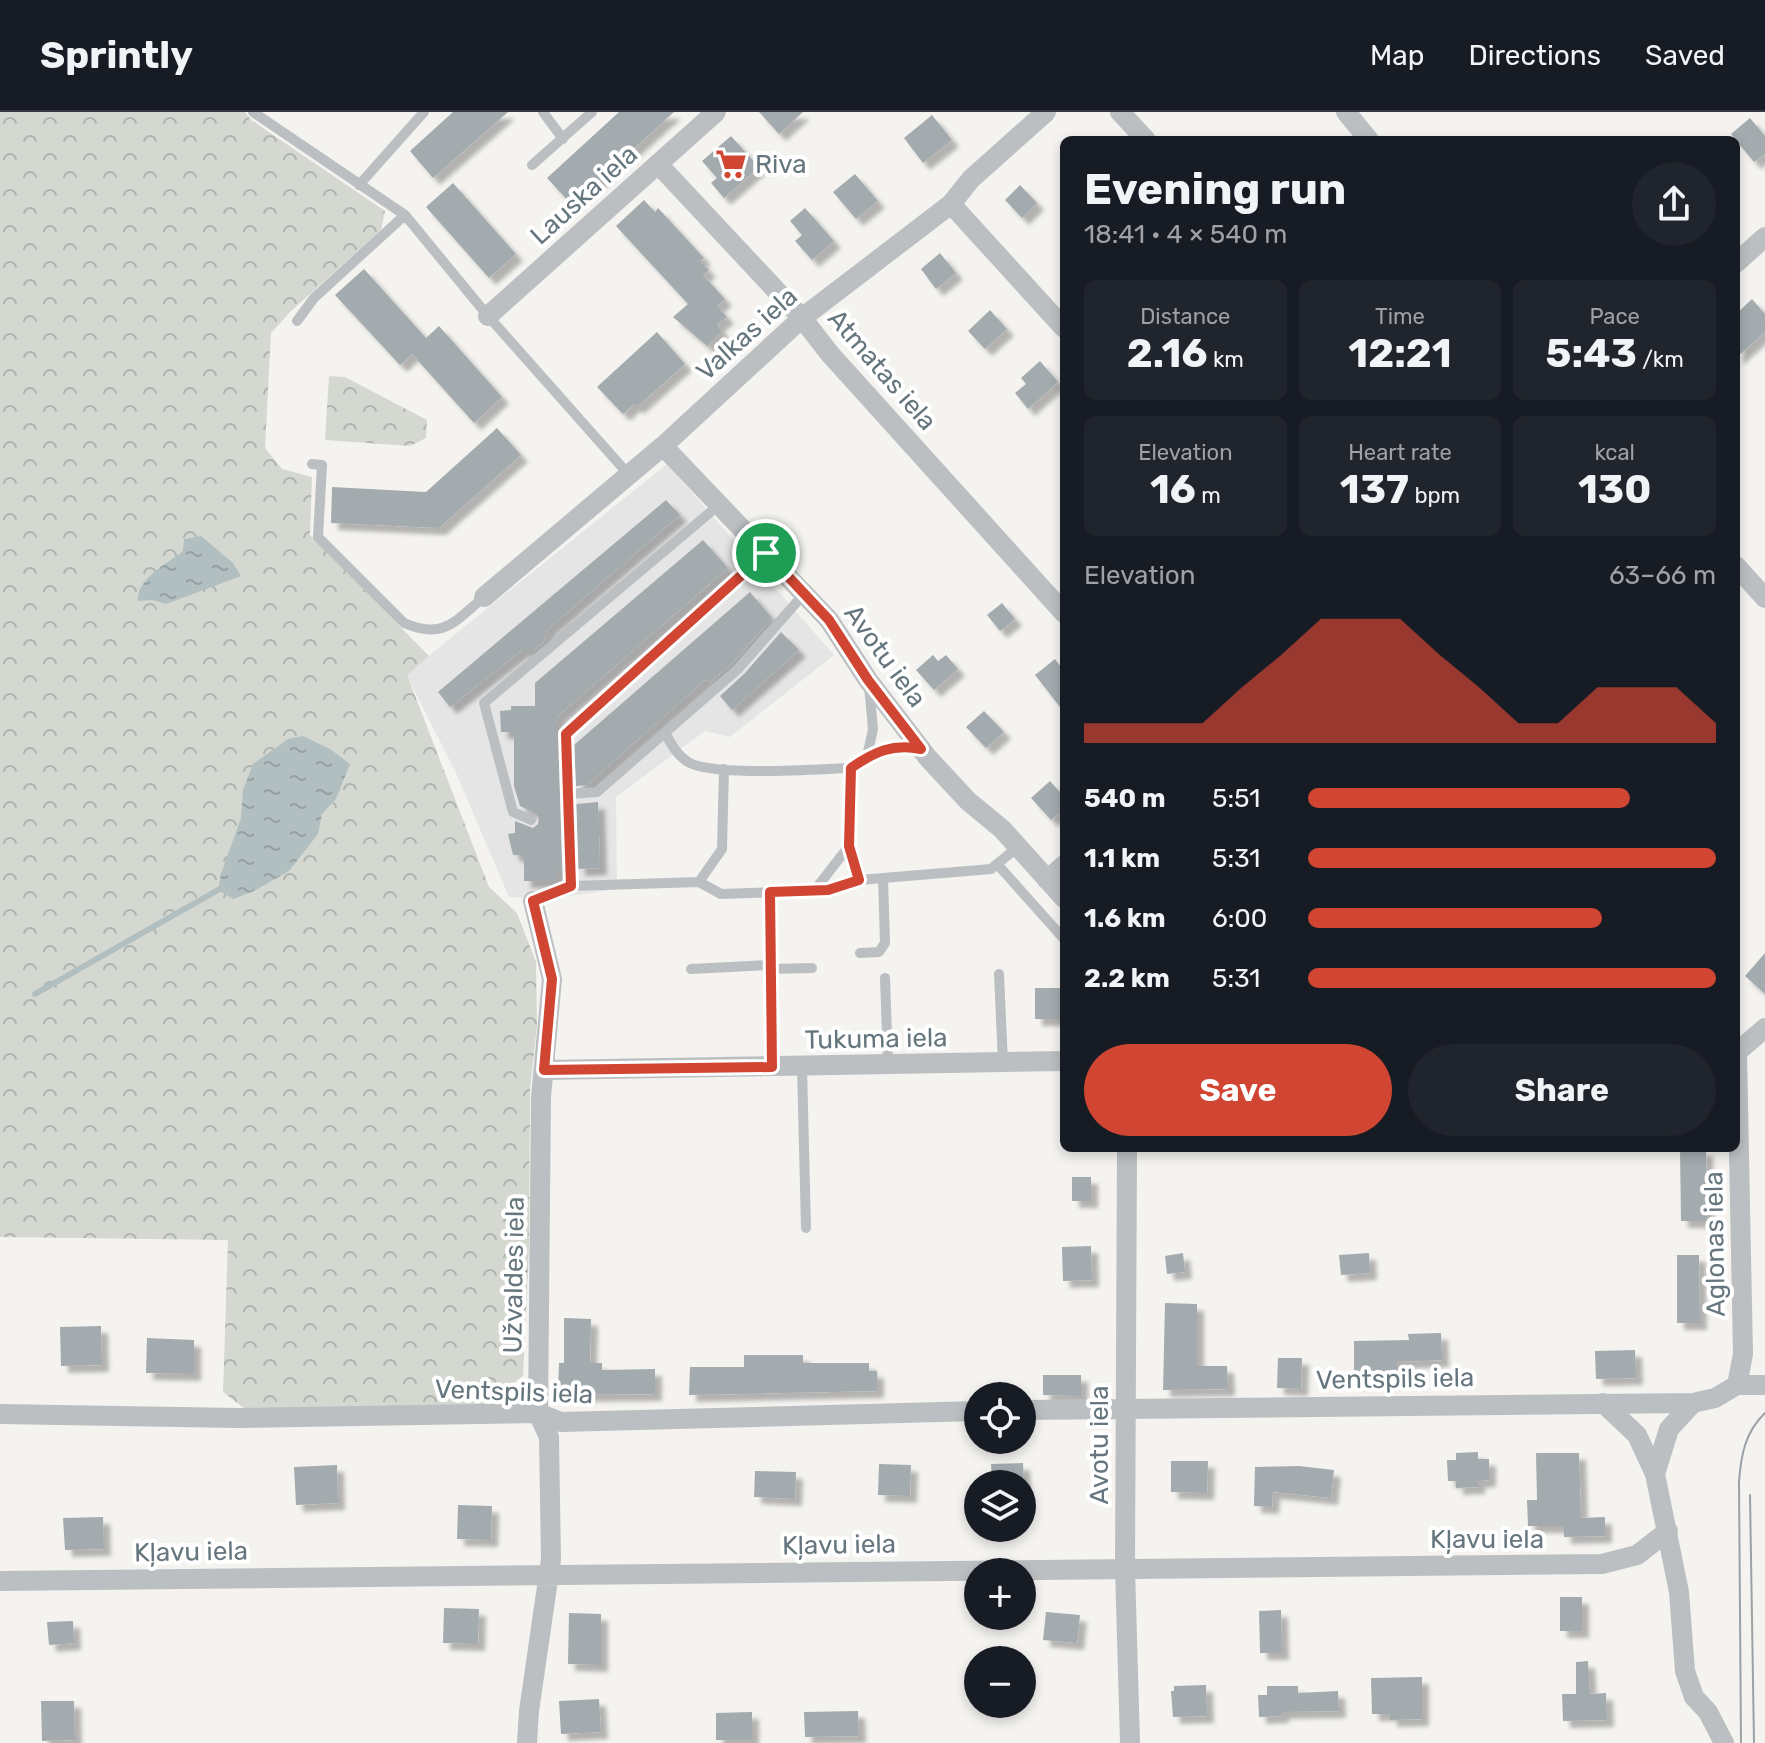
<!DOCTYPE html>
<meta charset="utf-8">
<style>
:root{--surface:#171b24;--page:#20242c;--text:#f1f3f6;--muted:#9ea1a6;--line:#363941;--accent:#d14533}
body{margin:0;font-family:Rubik,sans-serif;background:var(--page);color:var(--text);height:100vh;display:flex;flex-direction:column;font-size:30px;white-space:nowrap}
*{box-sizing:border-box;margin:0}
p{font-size:26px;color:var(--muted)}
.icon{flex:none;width:44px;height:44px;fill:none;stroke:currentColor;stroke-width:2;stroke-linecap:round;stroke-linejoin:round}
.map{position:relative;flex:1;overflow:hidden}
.sheet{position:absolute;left:1060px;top:24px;width:680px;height:1016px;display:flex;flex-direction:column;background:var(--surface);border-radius:12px;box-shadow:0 4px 12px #0003}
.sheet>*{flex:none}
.fabs{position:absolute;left:964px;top:1270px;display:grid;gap:16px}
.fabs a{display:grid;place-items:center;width:72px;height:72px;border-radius:50%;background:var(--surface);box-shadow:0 4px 12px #0003;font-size:40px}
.pin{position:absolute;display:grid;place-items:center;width:68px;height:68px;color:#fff;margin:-34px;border:4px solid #fff;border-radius:50%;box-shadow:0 2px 8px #0007}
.round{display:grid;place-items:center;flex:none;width:84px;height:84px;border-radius:42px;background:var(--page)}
.head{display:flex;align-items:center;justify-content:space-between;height:136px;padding:0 24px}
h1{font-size:44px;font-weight:700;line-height:60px}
.stats{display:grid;grid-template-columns:repeat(3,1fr);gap:12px;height:136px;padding:8px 24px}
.stats div{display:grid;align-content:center;border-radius:12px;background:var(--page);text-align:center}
.stats b{font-size:40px;font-weight:700}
.stats small{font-size:22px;font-weight:400}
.stats p{font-size:22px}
.chart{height:224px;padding:16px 24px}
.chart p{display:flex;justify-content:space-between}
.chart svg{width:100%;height:144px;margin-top:8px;fill:var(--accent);opacity:.7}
.cta{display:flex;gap:16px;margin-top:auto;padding:16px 24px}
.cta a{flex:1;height:92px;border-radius:48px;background:var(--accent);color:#fff;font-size:32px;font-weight:700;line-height:92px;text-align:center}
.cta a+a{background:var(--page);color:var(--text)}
ul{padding:0 24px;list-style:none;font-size:26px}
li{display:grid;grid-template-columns:128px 96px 1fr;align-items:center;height:60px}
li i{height:20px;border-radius:10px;background:var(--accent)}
header{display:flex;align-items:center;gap:48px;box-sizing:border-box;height:112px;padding:0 40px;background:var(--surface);border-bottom:2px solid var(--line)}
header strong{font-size:38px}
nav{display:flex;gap:44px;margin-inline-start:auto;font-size:28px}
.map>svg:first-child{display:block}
.built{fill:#e4e5e4}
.park{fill:url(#park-crowns)}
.water{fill:url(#water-ripples)}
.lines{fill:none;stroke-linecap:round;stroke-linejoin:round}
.stream{stroke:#b1bfc1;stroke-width:6}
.building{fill:#a3abaf;filter:url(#shadow)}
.lane{stroke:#bbbfc2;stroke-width:10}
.street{stroke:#bbbfc2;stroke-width:20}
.tram{stroke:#9ba2a6;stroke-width:2}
.route-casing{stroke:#fff;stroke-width:16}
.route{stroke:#d14533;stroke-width:10}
.labels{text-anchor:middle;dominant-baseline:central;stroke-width:8;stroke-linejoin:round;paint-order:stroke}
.poi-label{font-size:26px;fill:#66767e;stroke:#fff;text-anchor:start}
.street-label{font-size:26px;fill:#66767e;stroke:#fff}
</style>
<header>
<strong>Sprintly</strong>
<nav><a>Map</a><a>Directions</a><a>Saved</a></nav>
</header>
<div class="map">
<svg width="1765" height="1631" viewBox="0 0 1765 1631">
<defs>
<pattern id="park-crowns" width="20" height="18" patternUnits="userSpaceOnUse" patternTransform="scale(2)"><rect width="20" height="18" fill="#d4d8d0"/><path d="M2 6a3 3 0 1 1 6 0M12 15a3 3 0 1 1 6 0" fill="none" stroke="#b0b4ae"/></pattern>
<pattern id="water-ripples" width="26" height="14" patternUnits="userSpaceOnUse" patternTransform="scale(2)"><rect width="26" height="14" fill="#b1bfc1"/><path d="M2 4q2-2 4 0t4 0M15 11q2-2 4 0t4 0" fill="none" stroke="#94a0a2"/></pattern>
<filter id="shadow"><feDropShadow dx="7" dy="7" stdDeviation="2" flood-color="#0004"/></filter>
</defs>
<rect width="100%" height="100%" fill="#f4f3f0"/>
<path class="built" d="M667,352L834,543L730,625L705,619L616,685L617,777L556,786L509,785L456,661L406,562Z"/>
<path class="park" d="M0,0H245L251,8L385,99L381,118L290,200L271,221L265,336L282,357L312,365L310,423L429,544L407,563L489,775L517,801L536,850L537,913L530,978L529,1138L523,1264L485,1293L245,1297L223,1280L228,1128L0,1125Z
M329,264L345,265L427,308L426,326L410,334L325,328Z"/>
<path class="water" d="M201,424L233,451L241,464L166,492L152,488L138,489C136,467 168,451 183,439L184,427Z
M303,624L330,637L350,652L336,687L322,702L318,722L289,759L254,779L233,787L218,778L221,762L241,706L243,678L253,652L288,627Z"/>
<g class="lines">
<path class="stream" d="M35,882L218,778"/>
</g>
<path class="building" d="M453,0H508L433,66L410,39Z
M619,0H674L572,93L547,66Z
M759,0H803L779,22Z
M932,3L952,28L923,51L904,26Z
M1750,6L1765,24V42L1754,50L1731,22Z
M731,24L759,55L724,86L711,71L717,66L702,49Z
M855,62L878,89L856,107L833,80Z
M453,71L516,142L489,166L426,95Z
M1020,73L1037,91L1022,106L1005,88Z
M644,88L655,100L658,96L704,146L700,149L709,158L703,163L725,187L717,194L727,205L717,213L722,219L707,234L673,205L688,192L616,114Z
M805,96L834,129L812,148L795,129L802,123L790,109Z
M940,141L956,161L936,177L921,157Z
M364,157L426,226L439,214L502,285L474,311L412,242L400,253L335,183Z
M1752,187L1765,202V220L1736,246V202Z
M990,198L1007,217L985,237L968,219Z
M657,220L685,252L637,295L634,292L623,302L597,275Z
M1040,249L1058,270L1028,297L1015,281L1026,272L1021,266Z
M497,316L521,343L439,416L331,411L332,375L426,380Z
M666,388L680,403L548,517L543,531L534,538H522L450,595L438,580Z
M703,428L728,456L560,602L555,610V650L559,647L562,758H557V769H524V743H513L508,722L515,721V709L533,716L538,712L539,706L535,701L520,694L514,674V620H501L500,599L511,598V594H535V571Z
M750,480L772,506L732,551L709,571L706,567L587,673L576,674L574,633Z
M1002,491L1015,507L1000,519L987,503Z
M781,520L799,538L732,598L720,584L744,562Z
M933,543L938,549L946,543L958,557L934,578L916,558Z
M1055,547L1064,559V600L1035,563Z
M984,599L1004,620L986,636L966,615Z
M1050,669L1064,685V697L1051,708L1031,686Z
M598,690L600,756L578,757L576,692Z
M1765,841V882L1745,864Z
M1035,876H1064V907H1035Z
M1680,1037H1706L1707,1109H1681Z
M1072,1065H1091V1089H1072Z
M1091,1134L1092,1168L1063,1169L1062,1135Z
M1183,1141L1185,1160L1167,1162L1165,1144Z
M1369,1141L1370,1161L1341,1163L1339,1143Z
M1677,1143H1699L1700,1211H1677Z
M1165,1191L1197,1192V1254H1227L1228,1277L1163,1278Z
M564,1206L591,1207L590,1251H602V1258L655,1257V1282L558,1283L559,1251H564Z
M101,1214L102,1253L61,1254L60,1215Z
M1441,1221L1442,1248L1397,1250V1269L1354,1270V1229L1409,1228L1408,1222Z
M147,1226L194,1228V1262L146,1261Z
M1635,1238L1636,1266L1596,1267L1595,1239Z
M744,1243H803V1251H869V1259H877V1279L689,1283L690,1255H744Z
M1278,1246H1302L1301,1277L1277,1276Z
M1043,1263H1081V1284L1043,1283Z
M1478,1340V1347H1489V1368L1478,1369V1375L1456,1376V1369H1448L1447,1348H1456V1341Z
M1536,1341H1579L1581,1406L1605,1405V1424L1564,1425L1563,1414H1528L1527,1388H1537Z
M1171,1349H1208L1207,1381L1171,1380Z
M1023,1351L1024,1372H992L991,1352Z
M879,1352L911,1353L910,1384L878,1383Z
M337,1353L338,1391L296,1393L294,1355Z
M1299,1354L1334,1358L1331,1386L1273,1380L1272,1395L1254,1394L1255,1355Z
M755,1359L796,1360L795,1387L754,1385Z
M458,1393L492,1394L491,1428L457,1427Z
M103,1405L104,1437L65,1438L63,1406Z
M1560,1485H1582V1519H1560Z
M444,1496L479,1497L478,1532L443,1531Z
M1281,1498L1282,1541H1260L1259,1499Z
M1046,1500L1080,1503L1077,1531L1043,1528Z
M569,1501L601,1502V1553L568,1552Z
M73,1509L74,1531L49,1533L47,1510Z
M1588,1549L1590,1582L1606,1581L1607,1608L1563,1609L1562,1582H1576V1550Z
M1422,1565V1607L1390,1608V1602H1372L1371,1566Z
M1206,1573L1207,1604L1173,1605L1171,1579H1174V1574Z
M1267,1574H1298V1581L1338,1579L1339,1599L1282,1600V1604L1259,1605L1258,1583H1267Z
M599,1587L601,1620L561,1622L559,1589Z
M41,1589H74L75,1628L42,1629Z
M858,1599L859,1624L805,1625L804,1600Z
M752,1600V1628H716V1601Z"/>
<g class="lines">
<path class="lane" d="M253,0L405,103L488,204L629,363
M543,0L563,27
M532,53L592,0
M359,73L424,0
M297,209L314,186L405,103
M312,352L322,353L318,425L404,511C444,528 454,510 484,485
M665,621C671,632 677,643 688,650C713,665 817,657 851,656L849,734L859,768
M867,645L873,617L869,574
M851,656C873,641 892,631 919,637
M569,682L597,680L738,557L803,483
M531,708L513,700L484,591L720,392
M998,753L1064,827
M699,770L722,737L724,657
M571,774L566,622L766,441
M814,779L849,734
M770,780L772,955
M533,789L571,774L699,770L721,782L828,778L859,768L991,757L1018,735
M860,841L879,840L885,831L883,766
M691,857L770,853
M770,857L812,856
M999,862L1003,951
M885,866L888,952
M802,955L806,1116"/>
<path class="street" d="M1120,0L1146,28
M1346,0L1369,28
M658,52L802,206L830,242L1064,501
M951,92L1064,216
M1736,151L1765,125
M488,204L716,0
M663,334L829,508L868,568L928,646L968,689L1002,717L1064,786
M1736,454L1765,486
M484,485L663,334L802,206L951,92L971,67L1046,0
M1047,768L1064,753
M1736,941L1765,916
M1737,941L1743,1242L1737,1273
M544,958L1064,949
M1127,1036L1125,1456L1130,1631
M1603,1291L1637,1323L1655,1362L1679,1480L1685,1559L1694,1585L1708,1600L1724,1631
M1022,1298L1693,1291L1715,1286L1737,1273H1765
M0,1302L238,1306L538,1301L561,1310L978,1299
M1655,1362L1669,1317L1693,1291
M0,1469L1602,1452L1637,1443L1668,1419
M527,1631L529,1599L551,1447L549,1325L538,1301L541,985L552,867L533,789"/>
<path class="tram" d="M1750,1383L1754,1631
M1741,1631L1739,1370C1741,1343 1745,1320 1765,1301"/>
</g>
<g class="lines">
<defs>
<path id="route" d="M766,441L829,508L868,568L921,637C893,631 874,640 851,656L849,734L859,768L828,778L770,780L772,955L544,958L552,867L533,789L571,774L566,622Z"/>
</defs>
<use href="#route" class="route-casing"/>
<use href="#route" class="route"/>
</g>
<defs>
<symbol id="supermarket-bare" viewBox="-9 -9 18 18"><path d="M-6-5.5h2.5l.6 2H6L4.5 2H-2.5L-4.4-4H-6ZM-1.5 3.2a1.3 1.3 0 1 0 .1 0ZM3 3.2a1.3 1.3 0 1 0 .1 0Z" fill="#d14533" stroke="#fff" stroke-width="2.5" paint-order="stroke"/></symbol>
</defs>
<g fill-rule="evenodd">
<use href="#supermarket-bare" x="709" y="30" width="44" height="44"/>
</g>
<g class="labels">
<g class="poi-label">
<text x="755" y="52">Riva</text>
</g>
<g class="street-label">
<text transform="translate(584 83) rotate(-42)">Lauska iela</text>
<text transform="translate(747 222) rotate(-42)">Valkas iela</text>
<text transform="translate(882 258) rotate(49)">Atmatas iela</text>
<text transform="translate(885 544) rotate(54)">Avotu iela</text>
<text transform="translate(876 927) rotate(-1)">Tukuma iela</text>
<text transform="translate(1715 1132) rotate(-91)">Aglonas iela</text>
<text transform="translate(514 1163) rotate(-89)">Užvaldes iela</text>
<text transform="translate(1395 1267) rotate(-1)">Ventspils iela</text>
<text transform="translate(514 1280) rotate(2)">Ventspils iela</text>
<text transform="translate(1099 1333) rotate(-90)">Avotu iela</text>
<text x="1487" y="1427">Kļavu iela</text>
<text transform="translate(839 1433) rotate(-1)">Kļavu iela</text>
<text transform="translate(191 1440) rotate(-1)">Kļavu iela</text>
</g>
</g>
</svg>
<div class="fabs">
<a><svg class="icon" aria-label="locate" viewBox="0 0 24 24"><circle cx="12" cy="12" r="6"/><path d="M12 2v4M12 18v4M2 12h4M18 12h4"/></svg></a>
<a><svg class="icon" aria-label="layers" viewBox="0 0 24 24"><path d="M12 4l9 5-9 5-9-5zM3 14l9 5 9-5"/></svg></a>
<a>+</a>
<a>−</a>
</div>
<div class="pin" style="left:766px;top:441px;background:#1e9e55"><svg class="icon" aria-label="arrive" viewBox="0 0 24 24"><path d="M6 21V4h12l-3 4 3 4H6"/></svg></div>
<section class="sheet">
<div class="head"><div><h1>Evening run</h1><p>18:41 · 4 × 540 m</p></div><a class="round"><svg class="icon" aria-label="share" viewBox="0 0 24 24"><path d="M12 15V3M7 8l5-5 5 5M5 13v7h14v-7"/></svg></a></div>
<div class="stats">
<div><p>Distance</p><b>2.16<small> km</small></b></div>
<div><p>Time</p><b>12:21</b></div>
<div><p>Pace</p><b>5:43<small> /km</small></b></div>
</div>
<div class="stats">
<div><p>Elevation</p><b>16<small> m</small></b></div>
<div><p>Heart rate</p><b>137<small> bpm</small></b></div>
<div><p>kcal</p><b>130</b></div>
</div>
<div class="chart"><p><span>Elevation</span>63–66 m</p>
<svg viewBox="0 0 160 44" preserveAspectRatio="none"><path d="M0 44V38L10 38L20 38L30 38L40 27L50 17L60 6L70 6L80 6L90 17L100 27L110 38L120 38L130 27L140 27L150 27L160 38V44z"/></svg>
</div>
<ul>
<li><b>540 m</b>5:51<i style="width:79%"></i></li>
<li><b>1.1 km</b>5:31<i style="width:100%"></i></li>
<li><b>1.6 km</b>6:00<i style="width:72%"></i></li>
<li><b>2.2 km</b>5:31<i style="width:100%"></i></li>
</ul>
<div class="cta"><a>Save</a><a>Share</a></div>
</section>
</div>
